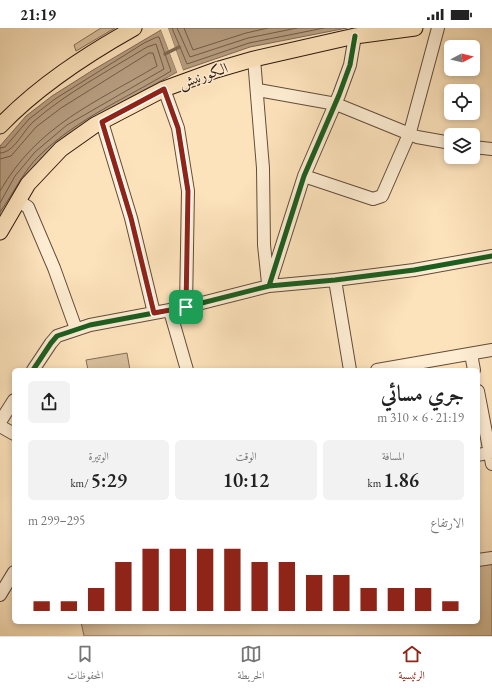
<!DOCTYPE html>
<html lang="ar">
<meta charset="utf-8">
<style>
:root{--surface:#fff;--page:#f2f2f2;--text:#222;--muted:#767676;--line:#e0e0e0;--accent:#8f2418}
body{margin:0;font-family:"EB Garamond",Amiri,serif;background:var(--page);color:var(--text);direction:rtl;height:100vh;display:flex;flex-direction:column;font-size:15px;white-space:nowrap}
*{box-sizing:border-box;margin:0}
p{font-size:13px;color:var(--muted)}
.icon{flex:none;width:22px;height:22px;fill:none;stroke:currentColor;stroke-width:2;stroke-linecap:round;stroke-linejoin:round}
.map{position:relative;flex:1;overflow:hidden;direction:ltr}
.details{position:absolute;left:12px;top:340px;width:468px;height:256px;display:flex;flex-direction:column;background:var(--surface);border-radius:6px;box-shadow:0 2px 6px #0003;direction:rtl}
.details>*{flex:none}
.needle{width:26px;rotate:83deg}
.fabs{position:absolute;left:444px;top:12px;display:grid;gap:8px}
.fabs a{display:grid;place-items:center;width:36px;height:36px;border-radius:6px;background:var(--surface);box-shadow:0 2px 6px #0003;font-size:20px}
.pin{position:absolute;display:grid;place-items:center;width:34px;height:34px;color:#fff;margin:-17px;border-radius:8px;box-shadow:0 2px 6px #0006}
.round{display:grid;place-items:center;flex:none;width:42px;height:42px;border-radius:6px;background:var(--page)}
.headline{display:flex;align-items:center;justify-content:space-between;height:68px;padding:0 16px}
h1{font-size:22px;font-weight:600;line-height:30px}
.metrics{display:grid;grid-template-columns:repeat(3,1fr);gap:6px;height:68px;padding:4px 16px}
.metrics div{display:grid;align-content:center;border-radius:6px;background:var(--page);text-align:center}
.metrics b{font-size:20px;font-weight:600}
.metrics small{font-size:11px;font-weight:400}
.metrics p{font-size:11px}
.chart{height:112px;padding:8px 16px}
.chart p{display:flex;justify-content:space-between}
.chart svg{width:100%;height:72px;margin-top:4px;stroke:var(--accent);stroke-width:6}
.status{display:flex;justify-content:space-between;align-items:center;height:28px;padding:0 20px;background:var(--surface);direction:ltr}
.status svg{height:11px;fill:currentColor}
.menu{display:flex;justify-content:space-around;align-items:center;height:56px;border-top:1px solid var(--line);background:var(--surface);font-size:11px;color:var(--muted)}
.menu a{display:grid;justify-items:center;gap:2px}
.menu .active{color:var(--accent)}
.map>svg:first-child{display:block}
.green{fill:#dac19e;stroke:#846d56}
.water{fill:#b79e81;stroke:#816953}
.pier{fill:#fde3bc}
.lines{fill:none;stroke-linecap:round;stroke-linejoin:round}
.shore{stroke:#735c48;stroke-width:1}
.stream{stroke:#816953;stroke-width:3.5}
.minor-casing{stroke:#624c3a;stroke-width:14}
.major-casing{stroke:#2f190e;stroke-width:17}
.minor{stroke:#feedd3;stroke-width:12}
.major{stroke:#fde3bc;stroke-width:15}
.cycleway-casing{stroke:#feedd3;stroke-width:8}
.cycleway{stroke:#1b5e20;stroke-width:5}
.route-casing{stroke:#fff;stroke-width:8}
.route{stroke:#8f2418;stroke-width:5}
.labels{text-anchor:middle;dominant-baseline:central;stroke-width:3;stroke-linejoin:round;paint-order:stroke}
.street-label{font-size:15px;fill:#2f190e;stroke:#feedd3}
</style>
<div class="status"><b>21:19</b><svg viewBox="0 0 49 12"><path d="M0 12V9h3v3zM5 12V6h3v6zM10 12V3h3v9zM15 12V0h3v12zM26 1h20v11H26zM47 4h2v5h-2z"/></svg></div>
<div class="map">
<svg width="492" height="608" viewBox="0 0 492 608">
<rect width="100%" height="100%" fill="#fde3bc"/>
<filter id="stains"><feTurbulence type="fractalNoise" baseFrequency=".005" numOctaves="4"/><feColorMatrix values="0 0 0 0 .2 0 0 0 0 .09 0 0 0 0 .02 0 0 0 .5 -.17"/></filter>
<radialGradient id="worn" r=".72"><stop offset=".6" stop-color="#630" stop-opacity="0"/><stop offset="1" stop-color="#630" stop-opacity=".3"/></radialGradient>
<path class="green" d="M101,0H115L76,23L74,17Z
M127,325L130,342H88L86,332Z
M492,535V608H84L81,594H478V537Z"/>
<path class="water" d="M168,0H347L250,19L183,42Z
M161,2L177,44C133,69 77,94 42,130C25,148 13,170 0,191V118L26,88L52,68L93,42Z"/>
<path class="pier" d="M166,0H168L183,42H182Z
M162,1L178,44H177L161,2Z"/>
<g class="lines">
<path class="shore" d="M172,0L187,36L249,15L324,0
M177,0L190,29L248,10L297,0
M184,0L193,22L246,5L268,0
M0,120L5,119L29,91L55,71L144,15L157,9H159L171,43C127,70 78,90 40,127C23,143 14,165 0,184
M0,125C14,125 23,103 33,94C66,65 108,43 147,19L156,16L164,41L67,97L35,124L15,148L0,175
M0,131L11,128L36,99L61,80L149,25H153L157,38C95,75 38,97 0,163"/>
<path class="stream" d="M165,26L179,19"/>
<defs>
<path id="minor" d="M254,31L263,140L264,217L268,255
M164,61L178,100L188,163L186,279
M258,62L336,76L417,109L451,115
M102,94L131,190L154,285
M473,119L492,121
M304,148L373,171L382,168L410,104L438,0
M18,173L28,179L54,240L76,301
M335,252L350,342
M269,258L304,148L339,67L350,37L355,8
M170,283L187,342
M471,326L474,342
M33,342L51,315L57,308L90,297L186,279L269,258L335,252L414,242L492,228
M377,342L492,322
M478,363L492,436
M0,394L14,372
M0,398L14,406
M478,427L492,424
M478,532L492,530
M0,567L14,544"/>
<path id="major" d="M0,98C38,58 86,27 134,0
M0,204L28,156L61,121L95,97L164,61L216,42L254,31L355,8L415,0"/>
</defs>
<use href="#minor" class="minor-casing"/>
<use href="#major" class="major-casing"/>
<use href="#minor" class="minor"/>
<use href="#major" class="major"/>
<defs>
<path id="cycleway" d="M269,258L304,148L339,67L350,37L355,8
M33,342L51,315L57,308L90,297L186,279L269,258L335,252L414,242L492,228"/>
</defs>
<use href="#cycleway" class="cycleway-casing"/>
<use href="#cycleway" class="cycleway"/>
</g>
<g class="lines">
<defs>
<path id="route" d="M164,61L178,100L188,163L186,279L154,285L131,190L102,94Z"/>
</defs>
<use href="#route" class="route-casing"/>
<use href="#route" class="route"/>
</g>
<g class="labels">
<g class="street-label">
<text transform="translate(203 47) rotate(-19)">الكورنيش</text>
</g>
</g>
<rect width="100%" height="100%" filter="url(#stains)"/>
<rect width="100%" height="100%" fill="url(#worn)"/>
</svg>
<div class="fabs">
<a><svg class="needle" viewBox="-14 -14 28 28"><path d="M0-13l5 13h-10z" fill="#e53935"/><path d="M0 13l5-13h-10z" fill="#767676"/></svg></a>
<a><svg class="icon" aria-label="locate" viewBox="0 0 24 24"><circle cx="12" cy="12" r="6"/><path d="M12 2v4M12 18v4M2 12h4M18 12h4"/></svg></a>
<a><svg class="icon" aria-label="layers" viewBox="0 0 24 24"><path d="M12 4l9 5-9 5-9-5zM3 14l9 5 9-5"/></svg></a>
</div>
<div class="pin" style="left:186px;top:279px;background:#1e9e55"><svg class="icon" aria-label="arrive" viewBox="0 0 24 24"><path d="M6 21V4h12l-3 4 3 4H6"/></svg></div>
<section class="details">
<div class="headline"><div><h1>جري مسائي</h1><p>21:19 · 6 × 310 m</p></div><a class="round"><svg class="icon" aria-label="share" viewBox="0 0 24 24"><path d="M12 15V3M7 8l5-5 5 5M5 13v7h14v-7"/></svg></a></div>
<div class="metrics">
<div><p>المسافة</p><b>1.86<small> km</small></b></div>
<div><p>الوقت</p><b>10:12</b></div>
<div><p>الوتيرة</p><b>5:29<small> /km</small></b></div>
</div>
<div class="chart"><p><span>الارتفاع</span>295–299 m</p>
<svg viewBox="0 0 160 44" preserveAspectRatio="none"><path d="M5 44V38M15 44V38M25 44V30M35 44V14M45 44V6M55 44V6M65 44V6M75 44V6M85 44V14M95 44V14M105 44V22M115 44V22M125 44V30M135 44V30M145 44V30M155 44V38"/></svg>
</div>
</section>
</div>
<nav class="menu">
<a class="active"><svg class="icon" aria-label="home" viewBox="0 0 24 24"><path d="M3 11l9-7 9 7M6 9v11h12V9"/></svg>الرئيسية</a>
<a><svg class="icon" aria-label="map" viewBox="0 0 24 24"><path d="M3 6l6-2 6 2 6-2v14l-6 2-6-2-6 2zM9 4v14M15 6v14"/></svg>الخريطة</a>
<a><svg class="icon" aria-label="saved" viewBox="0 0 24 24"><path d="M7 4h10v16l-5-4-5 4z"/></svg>المحفوظات</a>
</nav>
